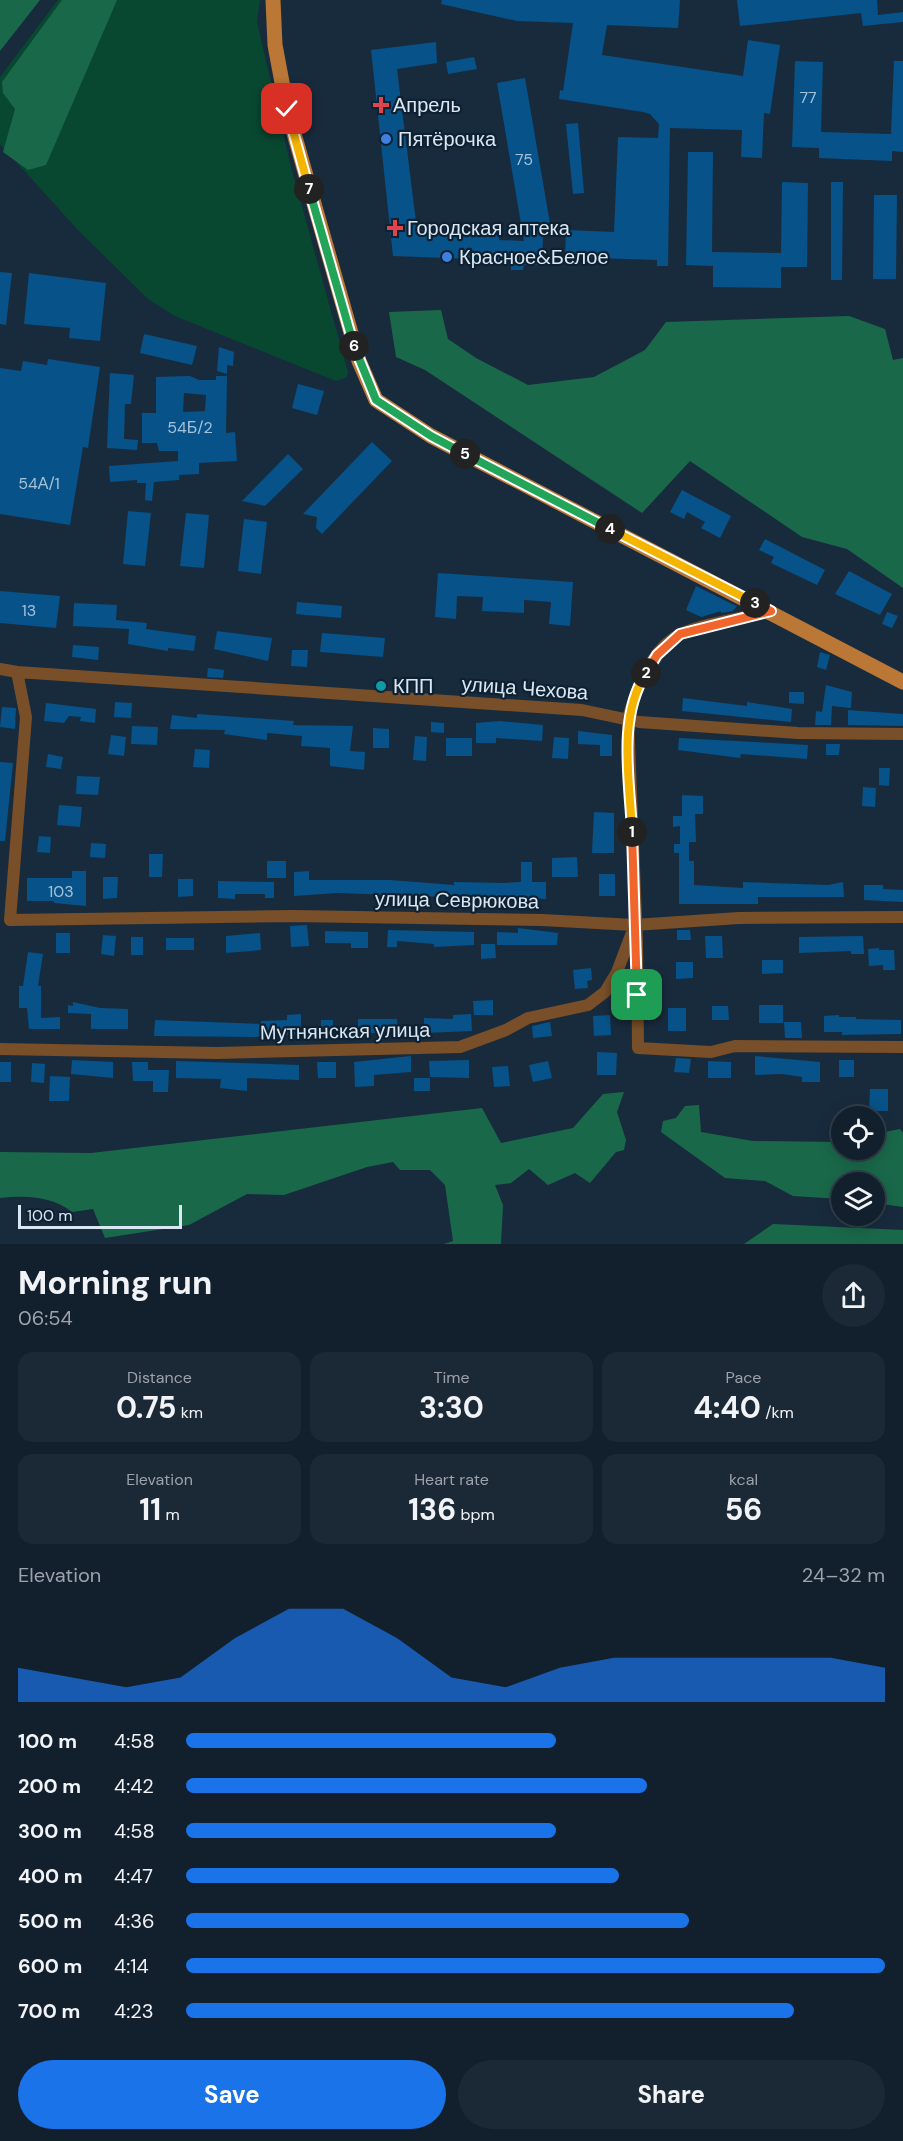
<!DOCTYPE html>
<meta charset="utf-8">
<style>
:root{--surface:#12202e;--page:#1b2836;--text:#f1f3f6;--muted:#9ca3aa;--line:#313e4a;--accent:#1a73e8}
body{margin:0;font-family:"DM Sans",sans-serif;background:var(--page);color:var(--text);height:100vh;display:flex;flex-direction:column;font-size:22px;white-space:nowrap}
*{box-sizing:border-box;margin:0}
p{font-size:20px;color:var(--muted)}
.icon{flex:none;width:33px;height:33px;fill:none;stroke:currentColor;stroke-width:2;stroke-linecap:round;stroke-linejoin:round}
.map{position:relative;height:1244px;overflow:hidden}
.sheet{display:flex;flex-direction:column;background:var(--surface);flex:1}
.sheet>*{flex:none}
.fabs{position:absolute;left:831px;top:1106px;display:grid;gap:12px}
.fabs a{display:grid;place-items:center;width:54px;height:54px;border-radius:50%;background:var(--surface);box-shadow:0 3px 15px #0003,0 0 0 2px var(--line);font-size:30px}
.scale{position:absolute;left:18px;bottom:15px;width:164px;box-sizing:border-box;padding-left:6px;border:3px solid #dae7f2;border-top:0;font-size:16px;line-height:21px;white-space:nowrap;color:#dae7f2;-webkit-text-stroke:4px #0e2132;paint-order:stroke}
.pin{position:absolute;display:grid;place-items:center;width:51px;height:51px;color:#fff;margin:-26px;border-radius:12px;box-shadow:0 3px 9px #0006}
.km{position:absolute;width:30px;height:30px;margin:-15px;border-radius:50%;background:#222;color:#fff;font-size:16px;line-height:30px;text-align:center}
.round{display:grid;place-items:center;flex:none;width:63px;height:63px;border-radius:32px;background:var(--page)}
.headline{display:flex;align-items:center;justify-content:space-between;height:102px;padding:0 18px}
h1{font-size:33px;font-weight:700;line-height:45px}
.stats{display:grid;grid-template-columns:repeat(3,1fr);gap:9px;height:102px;padding:6px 18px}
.stats div{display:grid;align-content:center;border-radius:15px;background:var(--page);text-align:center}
.stats b{font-size:30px;font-weight:700}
.stats small{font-size:16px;font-weight:400}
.stats p{font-size:16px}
.chart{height:168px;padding:12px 18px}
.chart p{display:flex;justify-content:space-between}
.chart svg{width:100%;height:108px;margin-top:6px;fill:var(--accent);opacity:.7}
.primary-button{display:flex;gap:12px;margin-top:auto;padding:12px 18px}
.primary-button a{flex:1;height:69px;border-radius:36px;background:var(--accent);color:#fff;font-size:24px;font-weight:700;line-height:69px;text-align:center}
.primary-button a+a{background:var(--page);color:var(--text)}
ul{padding:0 18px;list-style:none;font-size:20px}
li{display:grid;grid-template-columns:96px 72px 1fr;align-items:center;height:45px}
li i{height:15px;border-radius:8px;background:var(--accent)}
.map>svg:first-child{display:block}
.green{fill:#084831}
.forest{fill:#1a684a}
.building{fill:#075288;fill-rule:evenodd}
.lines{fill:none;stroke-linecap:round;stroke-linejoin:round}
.minor{stroke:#784f28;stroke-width:12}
.major{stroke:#ba7735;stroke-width:15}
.split-1-casing{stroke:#fff;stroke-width:12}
.split-2-casing{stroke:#fff;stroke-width:12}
.split-3-casing{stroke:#fff;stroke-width:12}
.split-4-casing{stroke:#fff;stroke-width:12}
.split-5-casing{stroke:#fff;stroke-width:12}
.split-6-casing{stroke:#fff;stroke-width:12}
.split-7-casing{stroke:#fff;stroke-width:12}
.split-8-casing{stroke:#fff;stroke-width:12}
.split-1{stroke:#f0652b;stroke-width:8}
.split-2{stroke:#f5b400;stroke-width:8}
.split-3{stroke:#f0652b;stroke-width:8}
.split-4{stroke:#f5b400;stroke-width:8}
.split-5{stroke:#22a559;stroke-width:8}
.split-6{stroke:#22a559;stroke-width:8}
.split-7{stroke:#22a559;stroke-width:8}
.split-8{stroke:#f5b400;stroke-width:8}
.health-dot{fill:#e0444e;stroke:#0e2132;stroke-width:2}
.shop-dot{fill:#3f7fe0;stroke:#0e2132;stroke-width:2}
.culture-dot{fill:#0f9aa8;stroke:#0e2132;stroke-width:2}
.labels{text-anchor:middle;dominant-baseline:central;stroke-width:4.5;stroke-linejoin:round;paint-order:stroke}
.number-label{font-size:16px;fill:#a5c2d8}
.poi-label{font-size:20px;fill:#dae7f2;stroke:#0e2132;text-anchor:start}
.street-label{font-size:20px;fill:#dae7f2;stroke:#0e2132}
</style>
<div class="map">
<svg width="903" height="1244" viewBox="0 0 903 1244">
<rect width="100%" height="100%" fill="#182b3d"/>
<path class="green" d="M58,0H260L257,22L291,167L348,372L347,377L336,381L175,316L148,299L77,229L0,144V77Z"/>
<path class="forest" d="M0,0H40L0,51Z
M62,0H117L46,165L28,170L3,152L15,109L3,93L2,82Z
M441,310L448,339L476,358L528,385L594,377L645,350L666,322L849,316L885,329L893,360L903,358V588L847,549L802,537L690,461L642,513L425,370L396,357L389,312Z
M624,1092L617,1112L626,1140L624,1150L616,1152L590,1183L575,1173L548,1185L529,1169L511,1183L495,1185L503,1205L501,1244H444L453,1241L445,1185L430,1170H400L393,1162L367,1167L284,1195L247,1194L189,1225L105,1238L93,1209L72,1212C52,1196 24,1195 0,1198V1152L91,1153L482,1108L501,1143L573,1128L603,1094Z
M699,1105L701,1132L753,1141L841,1142L842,1149H874L875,1134L900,1129L903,1133V1207L875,1203L874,1182H842L841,1199L793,1196L765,1181L725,1178L661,1132L663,1121L676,1118L685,1106Z
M773,1224L903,1230V1244H744Z"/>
<path class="building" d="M442,0H680L678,28L607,25L602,55L743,76L748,40L780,45L770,114L764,113L762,158L741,157L742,130L670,128L668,266H657V260L565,257L566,230L614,232L618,137L658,138L659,124L650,114L643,112L559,99L560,90L563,91L573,23L517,21L441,4Z
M737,0H877L878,15L903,12V22L863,26L861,13L740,26Z
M436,42L437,63L397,69L417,230L499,235V240L524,241L497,83L525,78L552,235L543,236L542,265H524L523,270H511V265L498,264V260L393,256L371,50Z
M474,57L477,69L448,74L446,62Z
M795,61L823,62L821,132L891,134L894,61H903V152L892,151V161L819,158V148L792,147Z
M578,123L584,193L573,194L566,124Z
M688,152H713L712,252L781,253L782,182L808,183L807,267H781V288L713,287V266L686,265Z
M831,182H843L842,280H831Z
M874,195H897L896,279H873Z
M0,272L12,273L6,325L0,324Z
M29,273L106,283L100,341L69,338L70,328L24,324Z
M144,334L197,346L192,365L140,353Z
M219,347L234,352L233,366L227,365V374L217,371Z
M48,359L100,367L88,448L83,447L70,525L0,514V368L21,371L23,361L47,365Z
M110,373L134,375L131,404H125L124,439L138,440L137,450L107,448Z
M190,376L199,380H216V376H227L226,433L235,432L237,461L199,463V474L179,475V480L154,482L152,501L145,500L146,483H137V480L110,482L109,466L178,461V451H159L157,443H142V413H156V377ZM184,393L206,395L205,411L183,412Z
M298,384L324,391L317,415L292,408Z
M372,442L392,461L322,534L316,528L317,517L303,514Z
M288,454L303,469L265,506L242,501Z
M682,490L731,516L720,538L701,528L705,522L687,512L684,519L670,512Z
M128,511L151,513L145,566L123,564Z
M186,513L209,515L204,568L180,566Z
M244,519L267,522L261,574L238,571Z
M765,539L825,570L817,585L771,563L774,557L759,550Z
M849,571L892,594L880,615L835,594Z
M438,573L573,582L570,626L549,624L551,602L524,600V613L482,611L483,597L457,596L456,619L435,617Z
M696,586L730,603L737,606L733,611L721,613V611L701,617L686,610Z
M0,591L60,596L56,628L0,623Z
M297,602L342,606L341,618L296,614Z
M74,603L117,605L116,620L147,623L146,629L196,636L194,651L168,648V651L128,644L129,629L73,626Z
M887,612L898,616L892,628L882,624Z
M217,631L272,638L268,661L214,649Z
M322,633L385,638L383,657L320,652Z
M73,645L99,647L98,660L72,657Z
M292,650H308L307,667L291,666Z
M820,652L830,655L826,670L817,667Z
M208,668L224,670L223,678L207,677Z
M826,685L852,692L851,708L832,706L831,725H815L816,711L822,712Z
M789,692H804V704L789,703Z
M683,698L747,706V702L792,709L791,722L682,711Z
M115,702L132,703L131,718L114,717Z
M46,703L96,709L95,723L80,721L81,717L69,716L64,723L44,721Z
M2,707L16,708L15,729L0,727Z
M848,710L903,714V726L848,725Z
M197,714L294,721L293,725L353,726L350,751L365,752L364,770L330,766V748L301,746L302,736L267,733V740L224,734L225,730L170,729L172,715L197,718Z
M500,721L543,725L542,741L496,738V743H476V723Z
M431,722L444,723V733L431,732Z
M132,726L158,727L157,745L131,744Z
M373,728L389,729V748H373Z
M578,731L612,735V756H600V745L578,744Z
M111,735L126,737L124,756L108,754Z
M415,736L427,737L426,761L413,760Z
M554,737L569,738L568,759L552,758Z
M446,738H472V756H446Z
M679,738L808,745L807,759L741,754L740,758L678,750Z
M826,744H840L839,755H826Z
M195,749L210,750L209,768L193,767Z
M48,754L63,757L61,769L46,767Z
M0,762L13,763L5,841H0Z
M879,768H890L889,786L879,785Z
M77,776L100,777L98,795L76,794Z
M863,787L876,788L875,807L862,806Z
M682,795L703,796V814H695L696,842H689V861H694V885L743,888V882L828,885L843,882L844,897H758V904H679V853H674V844H680V826L673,827V816H682Z
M59,805L82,807L80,827L57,825Z
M594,812L614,813V853H592Z
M39,836L51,837L50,853L37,852Z
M91,843L106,844L105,858L90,857Z
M149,854H163L162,877H149Z
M577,857L578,877H552V858Z
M267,861H286V878H267Z
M521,862H532V882H546V899L468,895L446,897L337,893L294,896V872L309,871V880H390L454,885V882L504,883L521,882Z
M72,871H86V906L54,903V901H27V878H72Z
M599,874H615V896H599Z
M103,877H118L117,898L103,899Z
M178,879H193V896L178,897Z
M218,881L274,882V898H265V894H235V899L218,898Z
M864,885H883V889L903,890V902L864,900Z
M307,925L309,946L291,947L290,926Z
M518,928L558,933L557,945H497V932L518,933Z
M388,930L474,932V945L434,947V944L397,941V947H387Z
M677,930H690L691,940H677Z
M325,931L368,932V948H351V943H325Z
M56,933H70V953H56Z
M260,933L261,950L226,953V936Z
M103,935L116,936L114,956L101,954Z
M705,936H722L723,958H706Z
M863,936L864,954H851V951L799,953V937Z
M131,937H143V955H131Z
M166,938H194V950H166Z
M481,944H495L496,958L481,959Z
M879,948V950H894L895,970H883V965L869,966L868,949Z
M28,952L43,954L38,986H41V1018L60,1017V1029H29L27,1008H19V986H23Z
M762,960H783V973L762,974Z
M676,962H693V978L676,979Z
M591,968L592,980L587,981L588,988L575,989L573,970Z
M619,984L627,989L619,1000L612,996Z
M493,1000V1015H474L473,1001Z
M73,1002L100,1008L128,1009V1029H91V1014L68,1013V1005L73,1006Z
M759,1005H783V1023H759Z
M712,1006H728L729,1020H712Z
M668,1008H686V1031H668Z
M301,1014V1034L254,1037L154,1036L155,1020L261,1024V1021L287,1020V1015Z
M471,1014L472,1031L424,1033V1018L453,1019V1015Z
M610,1015L611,1035L594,1036L593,1016Z
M839,1015V1017H856V1019L901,1020V1034L842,1035V1032H824V1016Z
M358,1019H397L398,1033H358Z
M321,1020H333V1036H321Z
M550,1022L552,1036L533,1038L532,1026Z
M784,1022H801L802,1038H785Z
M597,1052L617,1053L616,1075H597Z
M411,1056V1072L374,1075V1086L355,1087L354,1062Z
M755,1056L820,1062V1082H802V1077L782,1074L755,1075Z
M676,1058L691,1059L689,1073L674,1072Z
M72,1060L113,1062V1078L71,1074Z
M469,1060V1078L430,1077L429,1061Z
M839,1060H854V1077H839Z
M176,1061L299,1065V1080L247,1078V1091L220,1088L221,1079L176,1078Z
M548,1061L552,1078L533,1082L529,1065Z
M708,1061L731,1062V1078H708Z
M0,1062H11V1082H0Z
M132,1062H148V1070H169L168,1092H153V1081H133Z
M317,1062H336V1078H318Z
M32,1063L45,1064L44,1083L31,1082Z
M508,1066L510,1086L494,1087L492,1067Z
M50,1076L70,1077L69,1101H49Z
M414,1078H430V1091H414Z
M870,1089H888V1111H869Z"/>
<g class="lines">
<path class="minor" d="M771,611C745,618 704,623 681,634C652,647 636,690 628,718L637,942L638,1048L711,1052L735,1046L903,1047
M0,669L17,672L582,710L639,722L798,733L903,734
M10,920L294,916L542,920L634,925L739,918L903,917
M10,920L26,717L17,672
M0,1049L217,1053L460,1047L506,1030L528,1018L588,1005L605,992L617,972L634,927"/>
<path class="major" d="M273,0L275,45L287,109L359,361L376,400L431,436L903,682"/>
</g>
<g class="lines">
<defs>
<path id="split-1" d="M632,832L637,995"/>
<path id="split-2" d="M632,832C630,781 617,718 646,673"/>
<path id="split-3" d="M646,673L657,655L680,634L771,611L755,603"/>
<path id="split-4" d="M610,529L755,603"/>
<path id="split-5" d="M465,454L610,529"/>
<path id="split-6" d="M354,346L376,400L431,436L465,454"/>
<path id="split-7" d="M309,189L354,346"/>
<path id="split-8" d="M287,109L309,189"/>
</defs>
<use href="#split-1" class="split-1-casing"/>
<use href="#split-2" class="split-2-casing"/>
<use href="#split-3" class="split-3-casing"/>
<use href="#split-4" class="split-4-casing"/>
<use href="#split-5" class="split-5-casing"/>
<use href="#split-6" class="split-6-casing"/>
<use href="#split-7" class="split-7-casing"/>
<use href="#split-8" class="split-8-casing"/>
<use href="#split-1" class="split-1"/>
<use href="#split-2" class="split-2"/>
<use href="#split-3" class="split-3"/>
<use href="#split-4" class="split-4"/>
<use href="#split-5" class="split-5"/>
<use href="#split-6" class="split-6"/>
<use href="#split-7" class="split-7"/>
<use href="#split-8" class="split-8"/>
</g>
<g class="health-dot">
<path d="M378 96h6v6h6v6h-6v6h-6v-6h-6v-6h6z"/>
<path d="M392 219h6v6h6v6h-6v6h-6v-6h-6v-6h6z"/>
</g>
<g class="shop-dot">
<circle cx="386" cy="139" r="6"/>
<circle cx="447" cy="257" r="6"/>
</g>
<circle class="culture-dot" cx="381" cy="686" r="6"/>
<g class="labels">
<g class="number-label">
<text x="808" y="97">77</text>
<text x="524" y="159">75</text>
<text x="190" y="427">54Б/2</text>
<text x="39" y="483">54А/1</text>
<text x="29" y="610">13</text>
<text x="61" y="891">103</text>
</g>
<g class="poi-label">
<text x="393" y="105">Апрель</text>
<text x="398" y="139">Пятёрочка</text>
<text x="407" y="228">Городская аптека</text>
<text x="459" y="257">Красное&amp;Белое</text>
<text x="393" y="686">КПП</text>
</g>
<g class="street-label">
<text transform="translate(525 688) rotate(4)">улица Чехова</text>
<text transform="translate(457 900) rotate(1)">улица Севрюкова</text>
<text transform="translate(345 1031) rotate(-1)">Мутнянская улица</text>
</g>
</g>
</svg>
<div class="fabs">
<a><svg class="icon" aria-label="locate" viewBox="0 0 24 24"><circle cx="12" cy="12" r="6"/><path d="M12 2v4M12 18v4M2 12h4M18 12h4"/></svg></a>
<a><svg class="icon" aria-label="layers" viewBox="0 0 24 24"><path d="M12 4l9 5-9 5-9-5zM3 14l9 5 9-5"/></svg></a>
</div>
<div class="scale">100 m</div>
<div class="pin" style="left:637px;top:995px;background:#1e9e55"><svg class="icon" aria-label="arrive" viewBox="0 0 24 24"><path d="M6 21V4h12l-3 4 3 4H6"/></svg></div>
<div class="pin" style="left:287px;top:109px;background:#d93025"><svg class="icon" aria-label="check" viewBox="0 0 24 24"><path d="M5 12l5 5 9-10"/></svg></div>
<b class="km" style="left:632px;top:832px">1</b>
<b class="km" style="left:646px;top:673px">2</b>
<b class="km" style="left:755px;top:603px">3</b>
<b class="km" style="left:610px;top:529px">4</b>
<b class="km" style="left:465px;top:454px">5</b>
<b class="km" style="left:354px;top:346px">6</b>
<b class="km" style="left:309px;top:189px">7</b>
</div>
<section class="sheet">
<div class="headline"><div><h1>Morning run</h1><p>06:54</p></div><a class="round"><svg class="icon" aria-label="share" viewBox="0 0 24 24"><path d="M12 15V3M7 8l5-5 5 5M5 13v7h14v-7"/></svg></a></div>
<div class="stats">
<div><p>Distance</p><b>0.75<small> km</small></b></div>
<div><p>Time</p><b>3:30</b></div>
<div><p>Pace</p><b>4:40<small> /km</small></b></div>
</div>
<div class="stats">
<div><p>Elevation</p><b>11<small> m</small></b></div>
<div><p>Heart rate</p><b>136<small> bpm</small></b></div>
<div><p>kcal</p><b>56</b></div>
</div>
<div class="chart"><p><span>Elevation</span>24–32 m</p>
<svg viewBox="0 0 160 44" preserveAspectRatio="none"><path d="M0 44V30L10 34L20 38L30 34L40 18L50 6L60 6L70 18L80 34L90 38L100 30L110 26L120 26L130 26L140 26L150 26L160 30V44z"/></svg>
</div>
<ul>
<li><b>100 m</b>4:58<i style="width:53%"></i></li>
<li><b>200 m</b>4:42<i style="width:66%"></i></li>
<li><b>300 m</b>4:58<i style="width:53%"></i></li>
<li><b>400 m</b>4:47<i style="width:62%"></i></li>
<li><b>500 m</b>4:36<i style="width:72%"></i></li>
<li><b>600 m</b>4:14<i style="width:100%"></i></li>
<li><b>700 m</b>4:23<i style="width:87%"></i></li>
</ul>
<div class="primary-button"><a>Save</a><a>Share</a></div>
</section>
